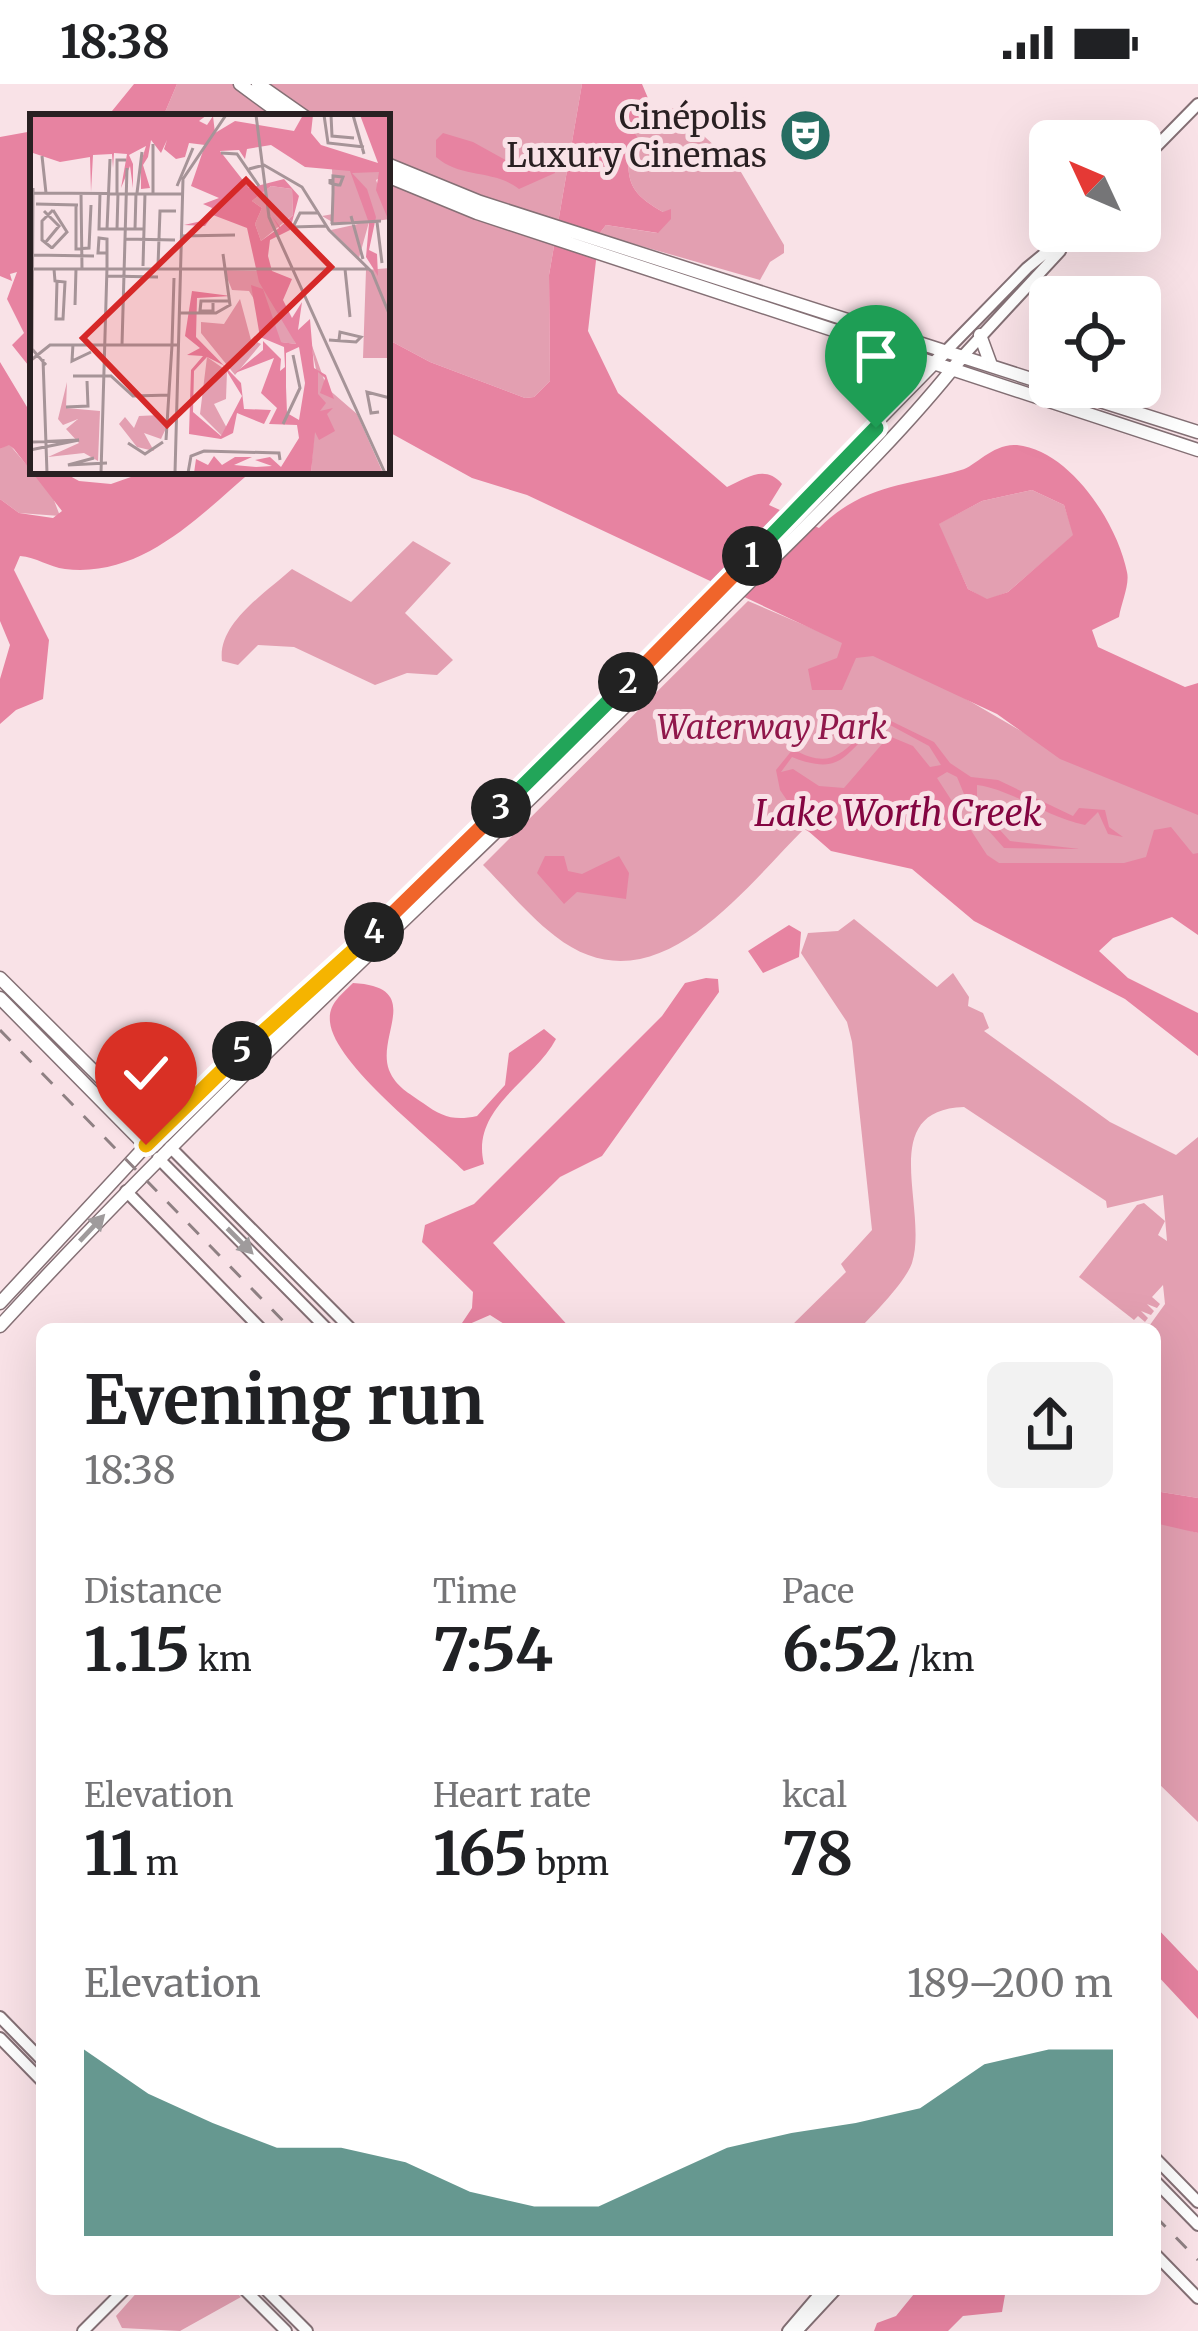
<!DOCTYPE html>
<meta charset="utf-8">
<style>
:root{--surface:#fff;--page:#f2f2f2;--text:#202124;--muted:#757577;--accent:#266d62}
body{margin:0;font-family:Merriweather,serif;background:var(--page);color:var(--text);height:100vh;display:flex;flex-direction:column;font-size:45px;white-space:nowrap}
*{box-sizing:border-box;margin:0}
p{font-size:39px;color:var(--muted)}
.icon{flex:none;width:66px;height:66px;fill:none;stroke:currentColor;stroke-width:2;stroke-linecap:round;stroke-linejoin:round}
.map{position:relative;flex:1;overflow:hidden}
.panel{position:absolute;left:36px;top:1239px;width:1125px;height:972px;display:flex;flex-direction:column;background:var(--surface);border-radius:18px;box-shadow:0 12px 48px #0002}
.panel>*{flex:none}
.needle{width:78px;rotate:314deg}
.tools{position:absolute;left:1029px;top:36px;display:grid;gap:24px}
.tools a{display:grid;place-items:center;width:132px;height:132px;border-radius:18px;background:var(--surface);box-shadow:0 12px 48px #0002;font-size:60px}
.pin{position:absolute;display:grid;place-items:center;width:102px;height:102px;color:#fff;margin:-123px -51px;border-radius:50% 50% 50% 0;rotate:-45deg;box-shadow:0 0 12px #0007}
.pin .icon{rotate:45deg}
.km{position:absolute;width:60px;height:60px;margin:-30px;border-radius:50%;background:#222;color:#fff;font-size:33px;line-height:60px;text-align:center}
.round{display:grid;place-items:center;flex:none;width:126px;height:126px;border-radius:18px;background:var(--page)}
.headline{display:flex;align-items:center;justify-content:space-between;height:204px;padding:0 48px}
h1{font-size:66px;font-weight:700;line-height:90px}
.figures{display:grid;grid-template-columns:repeat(3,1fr);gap:18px;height:204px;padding:12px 48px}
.figures div{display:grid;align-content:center}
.figures b{font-size:60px;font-weight:700}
.figures small{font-size:33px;font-weight:400}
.figures p{font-size:33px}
.chart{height:336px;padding:24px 48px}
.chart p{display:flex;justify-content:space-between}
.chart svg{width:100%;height:216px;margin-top:12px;fill:var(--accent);opacity:.7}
.status{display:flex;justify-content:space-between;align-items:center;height:84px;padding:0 60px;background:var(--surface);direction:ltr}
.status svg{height:33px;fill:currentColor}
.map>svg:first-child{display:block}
.green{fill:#e39fb1}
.water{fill:#e783a1;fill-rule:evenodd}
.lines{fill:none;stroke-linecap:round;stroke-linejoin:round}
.secondary-casing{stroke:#847075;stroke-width:14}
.primary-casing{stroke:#847075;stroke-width:15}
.secondary{stroke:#fff;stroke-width:10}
.primary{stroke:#fff;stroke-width:12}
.rail{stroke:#8f8083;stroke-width:3;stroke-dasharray:15 15;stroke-linecap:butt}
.oneway{fill:#9f9b9c}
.split-1-casing{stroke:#fff;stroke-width:24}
.split-2-casing{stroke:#fff;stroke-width:24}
.split-3-casing{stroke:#fff;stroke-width:24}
.split-4-casing{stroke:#fff;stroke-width:24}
.split-5-casing{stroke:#fff;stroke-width:24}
.split-6-casing{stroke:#fff;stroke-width:24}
.split-1{stroke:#22a559;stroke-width:15}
.split-2{stroke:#f0652b;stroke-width:15}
.split-3{stroke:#22a559;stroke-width:15}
.split-4{stroke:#f0652b;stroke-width:15}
.split-5{stroke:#f5b400;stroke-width:15}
.split-6{stroke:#f5b400;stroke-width:15}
.labels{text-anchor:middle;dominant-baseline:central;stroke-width:10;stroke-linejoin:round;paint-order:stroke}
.poi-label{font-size:33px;fill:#292022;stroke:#f9e2e7;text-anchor:end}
.park-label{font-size:33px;font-style:italic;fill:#90184b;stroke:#f9e2e7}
.water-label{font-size:36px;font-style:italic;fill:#840541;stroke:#f9e2e7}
.inset-road{fill:none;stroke:#a69498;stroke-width:3}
.view{fill:#d62828;fill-opacity:0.15;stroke:#d62828;stroke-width:6}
.inset-edge{fill:none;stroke:#292022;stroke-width:6}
</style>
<div class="status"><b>18:38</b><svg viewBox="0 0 49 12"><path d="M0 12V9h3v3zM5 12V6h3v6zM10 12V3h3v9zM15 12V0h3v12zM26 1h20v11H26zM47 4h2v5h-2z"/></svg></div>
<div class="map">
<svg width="1198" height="2247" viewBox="0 0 1198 2247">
<rect width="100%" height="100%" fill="#f9e2e7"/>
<path class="green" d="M177,0H582L549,191L550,297L534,313L525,314L430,278L387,255V33H163Z
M673,24L738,83L784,161V169L770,178L760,196L599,150L606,141L657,149L663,128C631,110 626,99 629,63L635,61L633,48L653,42L656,33L662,34Z
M9,360L52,411L60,432L19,429L0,415V365Z
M1032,406L1064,421L1074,451L1008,508L987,516L968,505L938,440L982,417Z
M413,457L451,479L405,529L453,576L437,591L407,589L375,601L294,563L258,561L238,581L222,577C217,539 267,508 292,485L351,518Z
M748,517L937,598L1059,669L1198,724V797C1087,790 898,799 804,745C740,809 653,929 555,852C529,832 506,804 483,781Z
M854,835L937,903L953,889L969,913L968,922L983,929L989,944L984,947L1110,1038L1176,1071L1198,1053V1414L1155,1407V1245H1147L1165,1220L1163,1201L1152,1213L1160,1220L1157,1224L1147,1220L1154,1227L1151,1231L1141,1227L1148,1234L1145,1238L1138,1232L1134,1236L1079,1193L1137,1121L1144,1119L1165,1137L1158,1151L1167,1157L1163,1111L1107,1124L1106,1117L964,1023C875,1026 929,1125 912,1179C906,1197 874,1230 859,1245H788L846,1188L841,1180L872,1146L852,958L847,938L801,869L808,849L838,847Z
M1155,1436L1198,1449V1738L1155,1696Z
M140,2205H233L241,2213L180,2247L122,2244L116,2232Z"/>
<path class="water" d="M134,0H177L163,33H99L112,27Z
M582,0H642L656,33L653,42L634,48L645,66L629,63C626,99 631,110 663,128L671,125V135L658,149L606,141L599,150L588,247L618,309L727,403C747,394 765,380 782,400L769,421L819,444C863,400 907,402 961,386C976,382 993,359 1017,361C1071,367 1117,439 1127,488C1130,500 1121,520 1119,533L1092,546L1098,563L1185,603L1198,599V731L1060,675L997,630L873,572L856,574L842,606H812L808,585L837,574L842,559L527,411L472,394L387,347V255L430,278L525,314L534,313L550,297L549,191ZM1032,406L1064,421L1073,451L1008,508L987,515L968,505L939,440L982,417Z
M33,47V206L31,195L28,201L33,212V299L28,281L12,261L24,249L7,215L17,188L10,190L12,197L0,192V53Z
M443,49L473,58L522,85L554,80L555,89L519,105C494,85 461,95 436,73V56Z
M0,278L33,333V387H61L79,397L111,400L148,387H252C198,433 142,494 65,485C49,483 36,473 20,472L14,486L49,556L43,615L16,626L0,640V595L10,561L0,537V415L19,429L53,434L62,427L14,365L9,361L0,365Z
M889,636L934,658L950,679L971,693L998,696L1073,732L1079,724L1105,726L1109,743L1123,753L1108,750L1098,728L1085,741C1047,734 1014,706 977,701V721L1010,757L1080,765L1004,764L971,727L957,693L947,688L937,694L987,771L999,779H1124L1146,773L1154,746L1171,743L1193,770L1198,769V851L1172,833L1113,854L1099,867L1128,894L1198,929V972L1125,915L974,837L912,785L831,767L807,746L780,706L776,686L793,665C845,695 847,647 889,636ZM890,641L929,662L941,681L930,683L913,662L889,652L844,704L819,702L793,685L781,688L792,673C854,698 844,653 890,641Z
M545,772H564L568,787L582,790L619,772L629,789L626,815L577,808L564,820L537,789Z
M789,841L801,848L799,873L763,889L748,867Z
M706,894L718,895L719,908L602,1072L560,1093L493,1159L571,1245H512L490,1231L458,1245L472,1224L473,1208L422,1158L425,1141L474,1120L662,932L685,899Z
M353,899C425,903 376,951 389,986C396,1003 409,1009 423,1019C442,1033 454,1037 477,1032L505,1001L509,969L544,945L556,955C534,997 470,1024 484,1080L464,1087C432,1055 334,980 330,938C328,920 341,911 353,899Z
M1155,1407L1198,1414V1449L1159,1440Z
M1155,1842L1198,1887V1935L1155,1889Z
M918,2205H1006L1002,2228L963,2232L948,2247H874L877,2239L896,2232Z"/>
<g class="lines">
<defs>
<path id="secondary" d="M1140,79L1198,20
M946,267L1027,184L1072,147
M962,273L1060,167L1066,153
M170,1063L351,1245
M158,1074L327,1245
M126,1107L261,1245
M0,1933L42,1976
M0,1954L42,1997
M1155,2074L1198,2118
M1155,2097L1198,2141
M1155,2170L1198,2214
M244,2205L286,2247
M265,2205L307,2247
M83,2247L125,2205
M788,2247L824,2205
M797,2247L836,2205"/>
<path id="primary" d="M240,0L285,33
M258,0L305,33
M387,80L480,118L1050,301
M387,92L477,129L1198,366
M980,251L991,281
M1056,303L1198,348
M0,894L161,1054
M0,914L149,1065
M0,1219L167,1039L431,794L946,267
M0,1242C228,993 481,770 718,530C800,446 889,366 962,273"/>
</defs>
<use href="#secondary" class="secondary-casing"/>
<use href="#primary" class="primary-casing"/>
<use href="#secondary" class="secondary"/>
<use href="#primary" class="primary"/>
<path class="rail" d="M0,946L291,1245
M1155,2132L1198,2176"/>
</g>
<defs><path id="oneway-solid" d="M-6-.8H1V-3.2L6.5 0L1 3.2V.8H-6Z" transform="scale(3)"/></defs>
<g class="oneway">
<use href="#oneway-solid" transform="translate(92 1144) rotate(-47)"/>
<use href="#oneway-solid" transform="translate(240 1157) rotate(45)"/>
</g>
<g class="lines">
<defs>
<path id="split-1" d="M752,472L876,344"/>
<path id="split-2" d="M628,598L752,472"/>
<path id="split-3" d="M501,724L628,598"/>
<path id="split-4" d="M374,848L501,724"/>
<path id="split-5" d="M242,967L374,848"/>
<path id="split-6" d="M146,1061L242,967"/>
</defs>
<use href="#split-1" class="split-1-casing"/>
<use href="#split-2" class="split-2-casing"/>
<use href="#split-3" class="split-3-casing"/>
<use href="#split-4" class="split-4-casing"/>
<use href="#split-5" class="split-5-casing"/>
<use href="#split-6" class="split-6-casing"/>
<use href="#split-1" class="split-1"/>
<use href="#split-2" class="split-2"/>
<use href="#split-3" class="split-3"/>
<use href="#split-4" class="split-4"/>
<use href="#split-5" class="split-5"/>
<use href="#split-6" class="split-6"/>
</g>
<defs>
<symbol id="theatre-disc" viewBox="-11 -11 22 22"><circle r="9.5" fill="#266d62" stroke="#f9e2e7"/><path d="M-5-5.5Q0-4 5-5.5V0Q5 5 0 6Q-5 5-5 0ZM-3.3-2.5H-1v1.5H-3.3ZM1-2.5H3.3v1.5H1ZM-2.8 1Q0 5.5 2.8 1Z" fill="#fff"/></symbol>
</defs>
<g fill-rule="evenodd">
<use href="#theatre-disc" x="776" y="22" width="59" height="59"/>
</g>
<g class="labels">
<g class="poi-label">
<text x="767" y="33">Cinépolis<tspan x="767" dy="38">Luxury Cinemas</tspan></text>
</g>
<g class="park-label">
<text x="772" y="643">Waterway Park</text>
</g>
<g class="water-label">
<text x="898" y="729">Lake Worth Creek</text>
</g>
</g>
<g transform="translate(30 30)">
<rect width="360" height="360" fill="#f9e2e7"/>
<path d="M290,49L357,59L346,66L360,105L339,108L329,144L301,116L328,110L304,109L292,102L303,100V81L302,55ZM241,72L262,75L263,101L231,127L225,110L232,94L222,87ZM360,154V244H333L336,156ZM194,156L231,157L266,230L250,228L219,177L202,176ZM210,185L221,226L225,229L227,228L231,230L205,261L171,219V208L194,210ZM280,226L297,274L327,300L353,359H281L288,265ZM177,243L197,257L196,285L184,290L199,318L192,322L170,300ZM37,268L36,294L70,297L68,347L54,339L18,343L49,329L36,315L48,305L33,311L28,305ZM130,301L137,312L131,325L114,319L124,337L107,333L89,310L95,303L104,314L109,302Z" fill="#e39fb1"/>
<path d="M0,1H177L169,7L177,11L183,2L185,19L205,7L264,17L273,1H283L281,19L291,31L348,49L330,1H360V110L346,76L349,58L322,59L337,75L346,103L339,136L347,140L348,162L336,143L339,109L320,57L275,53L241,31L217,35L215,45L209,36L190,37L219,74L254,65L269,82L260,116L240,126L238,142L242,157L262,165L253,186L262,204L272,188L268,216L280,205L284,254L296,261L304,285L290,279L295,264L288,258V280L296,289L290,297L303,294L297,300L305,317L289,326L285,318L281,359H164L166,345L178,351L184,342L192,351L205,343H222L204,351L226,353L242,352L225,346L240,343L251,353L269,324L267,311L239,310L247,294L231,279L244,244L205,259L233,236V227L251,245L250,257L255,253L254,233L230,223L221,171L233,175L251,228L266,230L229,168L217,114L183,101L175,112L154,111L176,106L182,94L173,90L189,84L161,72L175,31L159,29L155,43L146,45L134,35L137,26L131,39L121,26L118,43L113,51L120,74L111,75V48L116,32L99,41L103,50V74L100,52L91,74L97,40L84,39L83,54L82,40L63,41L61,78L60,43L30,48L0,38ZM241,72L262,75L263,101L250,113L242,102L249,114L231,127L225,110L232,94L222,87ZM269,233L275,269L269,306L257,299L256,273V239ZM162,177L201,182L167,184L166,223L211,269L214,295L241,296L234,310L207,299L203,319L191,325L159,320L161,256L173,242L157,241L170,234L155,222ZM177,243L193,251L212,282L191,322L163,298L164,257Z" fill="#e783a1" fill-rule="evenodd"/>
<path class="inset-road" d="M226,1L239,103L355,359M294,1L298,29L334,33M301,1L302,22L324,24M323,1L334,40M123,30V79M191,39L207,40L229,72M12,42L16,79M219,55L234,51L272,73L299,116L342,158L360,202M300,65V69L303,70L308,71H310L313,63L303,62V79L302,110M147,72L163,34M3,74L2,235L16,251M2,79L153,80M51,79L52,155M70,79L69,115H114M87,79V46H96M107,79L112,38M6,90L48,91M46,91V135L59,134L61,91M14,97L29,112L15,129M288,99H270L263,113L297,112M321,102L333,145M347,108L352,149M301,110L351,107M77,115L80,45M87,115L88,79M105,115L106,79M150,122L205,121M95,125L145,126M22,134L37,118L23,96M22,134L12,126V107L23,96M76,139H68L69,124L77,125V153M3,141L64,142M113,152L115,79M128,152L130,97H146M0,155H264M24,155L25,167L35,168L33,205H26L27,167M264,155H339M315,155L320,203M77,162L128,163M183,189V197H170L171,187H200M45,191L46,155M149,199H186L200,191L193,140M299,226L326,228L331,223L310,218L309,226M43,230L42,247L61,238M142,230L144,164M92,231L97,54M13,245L17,359M0,247L20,231H149M43,262H81L103,282L140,281M36,293L58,292L57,267M349,298L341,299L337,278L360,284M253,310L270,274L263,241M136,326L142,231M98,329L115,340L133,328M0,336L49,326L3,328M64,344L38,351L77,349M71,359L77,153M145,359L153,65L196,1M158,359L161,342L174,337L249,339L250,346"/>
<path class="view" d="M216,66L301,153L137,311L53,224Z"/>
<rect width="360" height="360" class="inset-edge"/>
</g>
</svg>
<div class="tools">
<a><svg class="needle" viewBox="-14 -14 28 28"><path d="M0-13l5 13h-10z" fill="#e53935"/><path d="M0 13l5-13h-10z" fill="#757577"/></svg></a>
<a><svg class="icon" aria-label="locate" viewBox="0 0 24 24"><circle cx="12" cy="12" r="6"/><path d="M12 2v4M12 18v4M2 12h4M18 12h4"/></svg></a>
</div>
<div class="pin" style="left:876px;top:344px;background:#1e9e55"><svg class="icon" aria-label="arrive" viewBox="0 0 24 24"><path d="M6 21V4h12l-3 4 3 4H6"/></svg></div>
<div class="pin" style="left:146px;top:1061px;background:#d93025"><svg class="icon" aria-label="check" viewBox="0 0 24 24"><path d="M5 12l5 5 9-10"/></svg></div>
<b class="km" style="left:752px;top:472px">1</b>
<b class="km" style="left:628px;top:598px">2</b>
<b class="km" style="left:501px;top:724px">3</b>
<b class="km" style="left:374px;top:848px">4</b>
<b class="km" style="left:242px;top:967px">5</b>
<section class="panel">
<div class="headline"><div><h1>Evening run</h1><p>18:38</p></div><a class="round"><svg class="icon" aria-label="share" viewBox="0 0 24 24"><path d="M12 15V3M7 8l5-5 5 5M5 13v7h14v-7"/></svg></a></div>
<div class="figures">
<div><p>Distance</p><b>1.15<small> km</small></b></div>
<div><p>Time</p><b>7:54</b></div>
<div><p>Pace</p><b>6:52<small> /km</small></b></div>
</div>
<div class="figures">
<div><p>Elevation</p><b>11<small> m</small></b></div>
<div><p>Heart rate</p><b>165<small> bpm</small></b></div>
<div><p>kcal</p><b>78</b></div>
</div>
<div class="chart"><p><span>Elevation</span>189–200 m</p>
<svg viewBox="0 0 160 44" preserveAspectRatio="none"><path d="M0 44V6L10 15L20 21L30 26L40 26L50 29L60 35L70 38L80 38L90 32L100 26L110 23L120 21L130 18L140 9L150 6L160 6V44z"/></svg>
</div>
</section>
</div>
